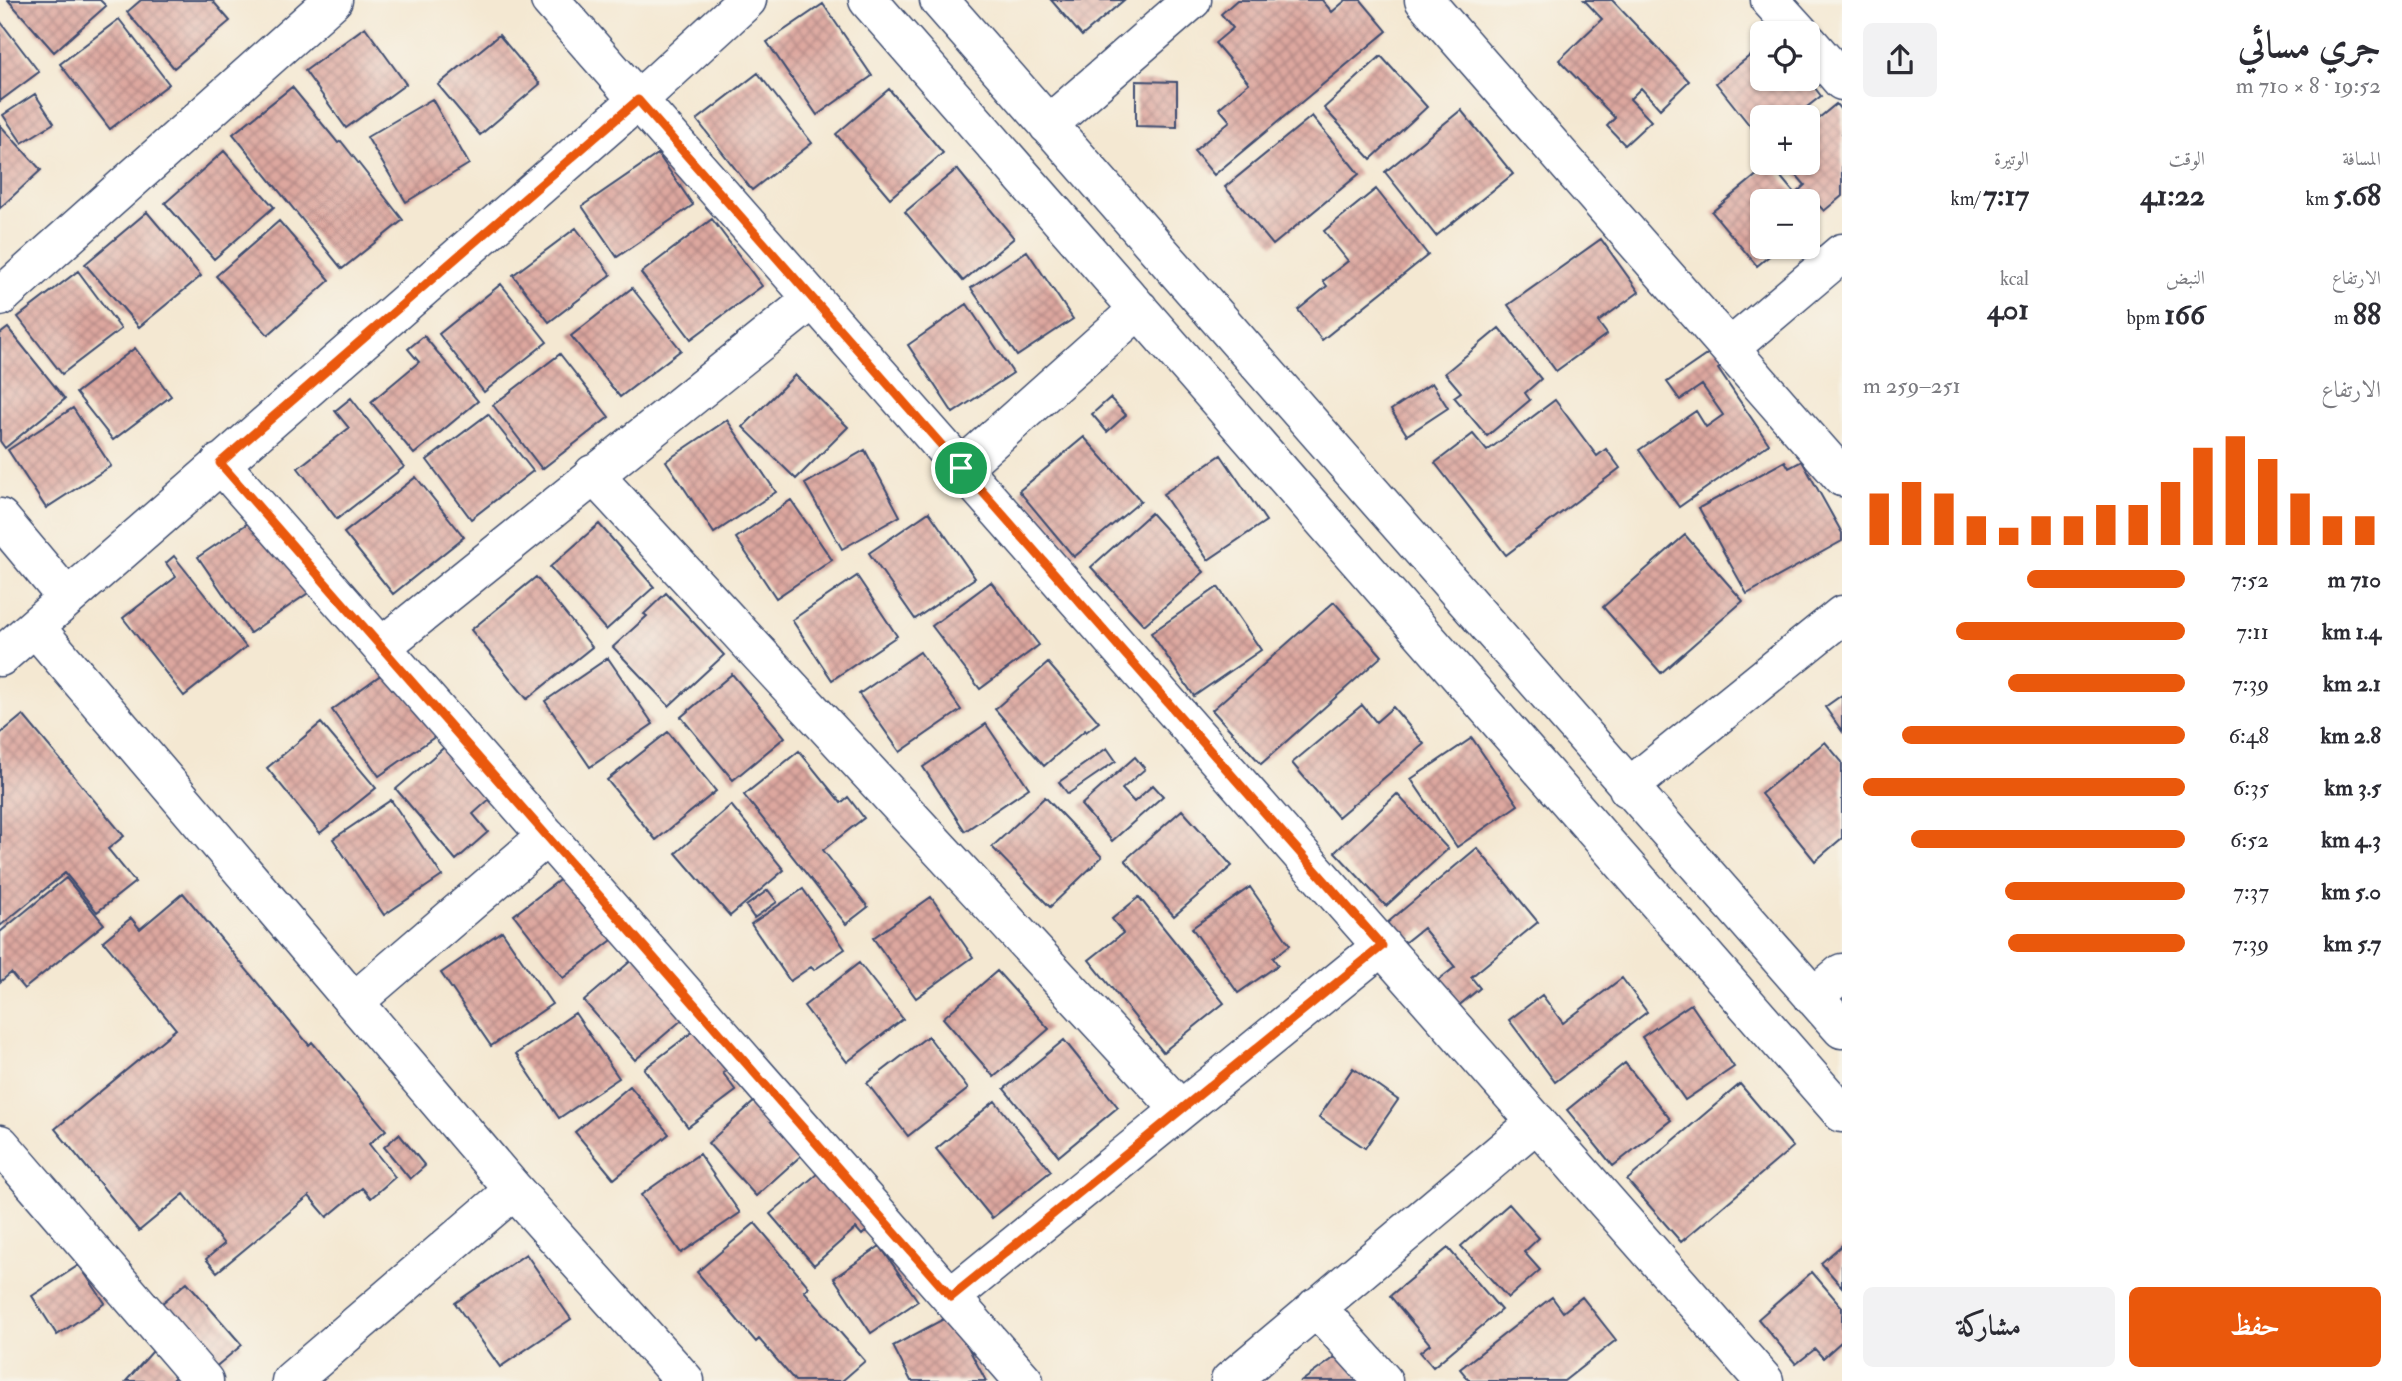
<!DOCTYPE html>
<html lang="ar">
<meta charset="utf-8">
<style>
:root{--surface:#fff;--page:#f2f2f3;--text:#2b2b33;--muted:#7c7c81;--accent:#ea580c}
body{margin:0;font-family:"IM FELL Double Pica",Amiri,serif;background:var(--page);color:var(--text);direction:rtl;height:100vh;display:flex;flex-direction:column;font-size:26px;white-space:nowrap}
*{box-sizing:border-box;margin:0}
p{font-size:23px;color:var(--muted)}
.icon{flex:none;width:38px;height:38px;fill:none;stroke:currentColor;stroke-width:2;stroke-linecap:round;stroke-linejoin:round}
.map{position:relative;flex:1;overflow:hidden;direction:ltr}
.details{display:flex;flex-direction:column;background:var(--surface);width:560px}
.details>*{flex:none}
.buttons{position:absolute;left:1750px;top:21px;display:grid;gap:14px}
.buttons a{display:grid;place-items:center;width:70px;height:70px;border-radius:10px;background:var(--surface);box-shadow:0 2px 5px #0004;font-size:35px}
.pin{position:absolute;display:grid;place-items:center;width:60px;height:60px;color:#fff;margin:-30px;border:4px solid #fff;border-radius:50%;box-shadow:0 2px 7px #0007}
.round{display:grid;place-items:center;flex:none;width:74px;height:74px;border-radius:10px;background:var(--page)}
.summary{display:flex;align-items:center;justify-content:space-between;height:119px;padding:0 21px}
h1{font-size:38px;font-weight:700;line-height:52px}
.stats{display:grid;grid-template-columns:repeat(3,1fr);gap:10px;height:119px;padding:7px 21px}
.stats div{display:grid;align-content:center}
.stats b{font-size:30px;font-weight:700}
.stats small{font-size:19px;font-weight:400}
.stats p{font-size:19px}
.chart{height:196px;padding:14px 21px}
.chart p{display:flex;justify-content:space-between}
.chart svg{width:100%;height:126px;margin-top:7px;stroke:var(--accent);stroke-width:6}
.button{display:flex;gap:14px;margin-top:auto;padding:14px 21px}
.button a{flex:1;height:80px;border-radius:10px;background:var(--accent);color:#fff;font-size:28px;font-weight:700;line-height:80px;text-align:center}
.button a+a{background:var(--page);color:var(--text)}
ul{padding:0 21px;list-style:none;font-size:23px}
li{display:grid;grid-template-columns:112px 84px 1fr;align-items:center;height:52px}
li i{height:18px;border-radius:9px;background:var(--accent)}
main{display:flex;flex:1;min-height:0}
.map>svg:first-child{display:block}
.building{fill:url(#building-cross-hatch)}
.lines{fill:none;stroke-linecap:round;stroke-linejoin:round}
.minor-casing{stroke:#3c4b6f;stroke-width:41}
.minor{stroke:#fff;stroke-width:38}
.route-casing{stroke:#fff;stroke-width:14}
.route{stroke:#ea580c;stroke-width:9}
</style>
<main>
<section class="details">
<div class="summary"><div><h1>جري مسائي</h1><p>19:52 · 8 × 710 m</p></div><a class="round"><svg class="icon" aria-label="share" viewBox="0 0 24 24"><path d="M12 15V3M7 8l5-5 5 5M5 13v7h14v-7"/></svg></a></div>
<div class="stats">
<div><p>المسافة</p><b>5.68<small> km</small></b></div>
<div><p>الوقت</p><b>41:22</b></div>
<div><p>الوتيرة</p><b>7:17<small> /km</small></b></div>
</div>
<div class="stats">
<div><p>الارتفاع</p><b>88<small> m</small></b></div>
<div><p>النبض</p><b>166<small> bpm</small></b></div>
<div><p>kcal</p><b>401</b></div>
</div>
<div class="chart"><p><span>الارتفاع</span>251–259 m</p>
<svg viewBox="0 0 160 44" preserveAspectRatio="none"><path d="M5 44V26M15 44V22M25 44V26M35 44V34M45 44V38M55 44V34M65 44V34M75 44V30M85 44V30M95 44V22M105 44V10M115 44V6M125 44V14M135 44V26M145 44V34M155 44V34"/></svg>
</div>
<ul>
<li><b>710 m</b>7:52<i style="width:49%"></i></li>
<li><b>1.4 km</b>7:11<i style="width:71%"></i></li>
<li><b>2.1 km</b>7:39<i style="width:55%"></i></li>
<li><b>2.8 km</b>6:48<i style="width:88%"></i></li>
<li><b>3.5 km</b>6:35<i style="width:100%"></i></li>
<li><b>4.3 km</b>6:52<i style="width:85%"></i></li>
<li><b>5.0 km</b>7:37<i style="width:56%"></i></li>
<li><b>5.7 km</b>7:39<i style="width:55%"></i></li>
</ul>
<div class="button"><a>حفظ</a><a>مشاركة</a></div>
</section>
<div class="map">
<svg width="1842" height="1381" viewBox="0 0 1842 1381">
<defs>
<pattern id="building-cross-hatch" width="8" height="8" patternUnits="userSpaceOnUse" patternTransform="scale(1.75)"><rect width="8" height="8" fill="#dda79f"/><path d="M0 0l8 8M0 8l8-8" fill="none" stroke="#b28885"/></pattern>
</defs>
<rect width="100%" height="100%" fill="#f7f3e8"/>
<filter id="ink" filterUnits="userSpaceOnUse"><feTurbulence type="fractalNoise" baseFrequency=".0143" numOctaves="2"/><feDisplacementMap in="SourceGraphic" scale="14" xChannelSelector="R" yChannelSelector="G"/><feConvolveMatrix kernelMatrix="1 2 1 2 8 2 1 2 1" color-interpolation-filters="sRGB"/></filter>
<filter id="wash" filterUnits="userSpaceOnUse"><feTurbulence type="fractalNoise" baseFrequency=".00686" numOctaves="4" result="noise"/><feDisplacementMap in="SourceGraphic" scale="28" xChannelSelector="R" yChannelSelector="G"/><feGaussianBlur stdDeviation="1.57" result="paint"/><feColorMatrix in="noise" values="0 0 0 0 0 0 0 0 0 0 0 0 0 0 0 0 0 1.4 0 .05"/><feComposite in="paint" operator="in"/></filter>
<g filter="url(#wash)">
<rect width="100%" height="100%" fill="#f4e8d2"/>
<g id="blocks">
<path class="building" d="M8,0H100L106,6L54,52Z
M141,0H212L230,21L174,68L127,12Z
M1051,0H1124L1082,36Z
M1237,0H1322L1332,12L1346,0H1361L1387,31L1214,175L1194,151L1230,121L1219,108L1249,83L1215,43L1233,28L1221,14Z
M1584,0H1612L1689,81L1660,109L1641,88L1630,99L1651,121L1625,145L1607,126L1615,118L1559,60L1602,19Z
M823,4L872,76L817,115L767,42Z
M119,19L169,84L110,129L60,64Z
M0,21L39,72L0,101Z
M365,27L406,84L346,128L305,71Z
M499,35L540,84L480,135L438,85Z
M1762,46V79H1808L1821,96L1794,117H1762V141L1716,83Z
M1381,56L1427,107L1371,159L1324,108Z
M758,73L812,143L752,190L697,120Z
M1136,81L1177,82V127L1136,126Z
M292,87L338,143L341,141L403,220L342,269L233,134Z
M889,89L943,153L890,198L836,134Z
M35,94L54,123L22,143L3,115Z
M432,99L469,164L406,202L367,137Z
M1836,104L1842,111V196L1824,211L1811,197L1806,201H1762V247H1780L1757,266L1712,212L1770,164L1795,194L1805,185L1786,163H1808V127Z
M1461,110L1513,174L1436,236L1385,172Z
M1312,116L1359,174L1273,245L1225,187Z
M0,125L41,170L0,208Z
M224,151L274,207L214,259L165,203Z
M658,154L693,205L617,257L582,206Z
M957,169L1014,238L963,281L905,212Z
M1376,189L1428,255L1322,340L1298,310L1327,286L1323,281L1348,261L1324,231Z
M147,212L201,276L139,327L85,264Z
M712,219L762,286L691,339L641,273Z
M279,221L330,280L268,335L216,276Z
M576,228L611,275L549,322L513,275Z
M1601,239L1639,292L1598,322L1607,334L1556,371L1508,305Z
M1027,251L1073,319L1017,356L971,288Z
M78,271L121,329L62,374L18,317Z
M501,284L547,342L484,392L439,334Z
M632,288L681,350L620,397L571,336Z
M967,304L1013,373L953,413L908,345Z
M8,328L65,399L5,448L0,441V334Z
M1499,328L1541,379L1525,393L1530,400L1487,436L1454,397L1461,392L1445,373Z
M424,336L478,401L414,454L371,402L419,362L408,349Z
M1718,347L1728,362L1718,369L1769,444L1679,507L1639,450L1696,411L1706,427L1723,415L1702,385L1680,400L1667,382Z
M135,348L171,396L113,440L76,393Z
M560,354L609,417L542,469L493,405Z
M795,375L848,427L796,479L743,427Z
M1432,383L1448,408L1407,435L1391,410Z
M351,398L404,467L337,519L298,468L349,428L335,411Z
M1110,398L1126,415L1107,432L1092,414Z
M1555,400L1597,456L1606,449L1620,468L1506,555L1435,463L1473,434L1487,451Z
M73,408L111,466L46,508L8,450Z
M488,414L533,471L471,519L427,460Z
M727,420L776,492L714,533L666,461Z
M1084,437L1141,501L1074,557L1019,491Z
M865,450L900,516L842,549L805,484Z
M1221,455L1266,521L1208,560L1163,494Z
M1785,461L1789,468L1802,461L1842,533V541L1747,594L1699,508Z
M416,477L464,537L393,594L344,533Z
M791,500L832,560L776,598L736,538Z
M929,512L975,578L915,619L869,553Z
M263,513L314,589L250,633L198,557Z
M1151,513L1204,572L1144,625L1091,567Z
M599,524L654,587L606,630L550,567Z
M1685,535L1743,601L1661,673L1603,607Z
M174,556L246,647L184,696L123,618L176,577L166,563Z
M857,576L897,636L832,680L792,620Z
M536,577L592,647L527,699L471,630Z
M991,582L1039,645L980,689L932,626Z
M1218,587L1261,650L1194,696L1151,633Z
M666,593L724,655L669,706L613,647L647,616L644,614Z
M1334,602L1382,656L1261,764L1212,710Z
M920,652L961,710L900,752L859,694Z
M608,658L653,724L590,767L545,701Z
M1048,663L1099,722L1086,732L1085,730L1044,766L995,709Z
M389,669L436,736L379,776L332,710Z
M732,674L785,737L733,780L681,717Z
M1842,695V731L1825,707Z
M1362,705L1376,722L1393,707L1424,744L1338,817L1292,763Z
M23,715L124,836L108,849L135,882L97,912L65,873L0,926V734Z
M321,723L376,788L320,833L267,768Z
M986,724L1029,788L965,831L923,767Z
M668,732L716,791L656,840L607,780Z
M1472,738L1518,805L1457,847L1411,779Z
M1825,742L1842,762V838L1815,861L1761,794Z
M448,744L492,797L473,814L488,832L456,860L396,789Z
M1107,748L1116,761L1068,794L1059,782Z
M799,751L841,803L848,797L864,818L823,850L868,907L846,924L744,795Z
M1135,757L1145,769L1122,789L1134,802L1153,785L1163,796L1112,841L1081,805Z
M1397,794L1448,849L1386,906L1335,852Z
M1045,797L1102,857L1050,907L992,847Z
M391,800L442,876L384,915L333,839Z
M731,805L784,870L730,916L676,853Z
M1182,810L1232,866L1174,916L1125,860Z
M1477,848L1538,922L1471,977L1480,988L1457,1007L1436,982L1455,967L1423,928L1404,943L1387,923Z
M571,871L621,933L563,978L514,915Z
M66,878L104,924L24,989L11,973L0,982V932Z
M1250,887L1290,945L1273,958L1278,965L1238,993L1192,928Z
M803,889L845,949L814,970L811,967L790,981L751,924Z
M768,890L777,902L754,918L746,906Z
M183,893L309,1045L312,1042L386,1130L369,1144L395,1177L371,1198L362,1188L327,1217L309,1196L217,1272L206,1259L224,1244L184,1194L139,1231L55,1129L176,1029L103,941L131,918L140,929Z
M931,897L973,957L916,998L873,938Z
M1139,897L1224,1003L1163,1052L1089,960L1123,933L1112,919Z
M502,931L552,1004L491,1046L441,973Z
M639,954L690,1013L635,1060L584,1001Z
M859,963L903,1019L847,1062L804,1006Z
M997,971L1049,1029L994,1077L943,1018Z
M1622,978L1647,1012L1555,1082L1509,1020L1542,995L1563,1023Z
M1691,1004L1734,1067L1685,1100L1642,1037Z
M575,1013L619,1078L559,1118L516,1054Z
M703,1024L734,1065L723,1073L736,1091L688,1127L644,1069Z
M928,1036L968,1089L908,1136L867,1083Z
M1064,1040L1118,1107L1059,1156L1004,1089Z
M1625,1063L1671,1120L1613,1166L1567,1110Z
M1353,1068L1398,1100L1365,1148L1319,1117Z
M1740,1084L1793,1147L1681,1242L1627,1180Z
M630,1086L669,1134L614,1179L575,1132Z
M766,1091L813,1145L756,1196L708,1143Z
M995,1101L1051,1171L992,1218L936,1149Z
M399,1134L425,1166L410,1179L384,1147Z
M699,1154L740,1213L681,1253L641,1195Z
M825,1167L877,1221L862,1235L856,1228L814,1265L770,1214Z
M1509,1204L1539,1238L1524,1252L1540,1270L1508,1298L1461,1246Z
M755,1223L809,1287L804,1291L865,1361L842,1381H795L759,1339L756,1342L697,1272Z
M1842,1245V1287L1821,1263Z
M880,1246L918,1301L871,1333L834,1278Z
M1448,1248L1501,1310L1433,1367L1420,1352L1430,1344L1390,1296Z
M526,1254L571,1319L500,1367L455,1303Z
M79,1265L105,1303L57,1335L32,1296Z
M1812,1272L1842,1307V1341L1823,1358L1815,1349L1796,1364L1758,1319Z
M187,1282L242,1345L208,1373L154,1310Z
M1552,1297L1563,1312L1582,1297L1616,1340L1564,1381H1470L1460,1369Z
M951,1315L986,1381H911L893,1346Z
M153,1351L178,1374L171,1381H126Z
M1341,1353L1361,1381H1302Z"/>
</g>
</g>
<g filter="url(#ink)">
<use href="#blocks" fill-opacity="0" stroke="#3c4b6f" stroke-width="2"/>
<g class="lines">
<defs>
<path id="minor" d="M550,0L1764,1381
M868,0L1842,1113
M939,0L1842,1029
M1424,0L1842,477
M1770,0L1800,33
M1808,42L1842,81
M1048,125L1192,0
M0,297L333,0
M1730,348L1842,253
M220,463L1024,1381
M961,468L1139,309
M593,474L1180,1109
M0,518L67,598
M35,627L514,1190L685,1381
M381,647L813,299
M0,657L638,100L747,0
M1628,788L1842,615
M1813,997L1842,973
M354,1002L547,836
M0,1144L204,1381
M951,1297L1382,946
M1316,1307L1383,1381
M291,1381L514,1190
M1230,1381L1537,1122"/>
</defs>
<use href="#minor" class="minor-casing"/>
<use href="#minor" class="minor"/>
</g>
</g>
<g class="lines" filter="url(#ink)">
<defs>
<path id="route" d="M638,100L1382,946L951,1297L220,463Z"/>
</defs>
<use href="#route" class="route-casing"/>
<use href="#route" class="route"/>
</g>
</svg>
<div class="buttons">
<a><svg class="icon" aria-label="locate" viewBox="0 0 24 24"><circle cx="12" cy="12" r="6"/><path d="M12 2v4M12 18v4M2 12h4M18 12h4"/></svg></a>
<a>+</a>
<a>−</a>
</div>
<div class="pin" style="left:961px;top:468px;background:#1e9e55"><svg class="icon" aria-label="arrive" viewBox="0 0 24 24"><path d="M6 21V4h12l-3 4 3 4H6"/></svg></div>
</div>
</main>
